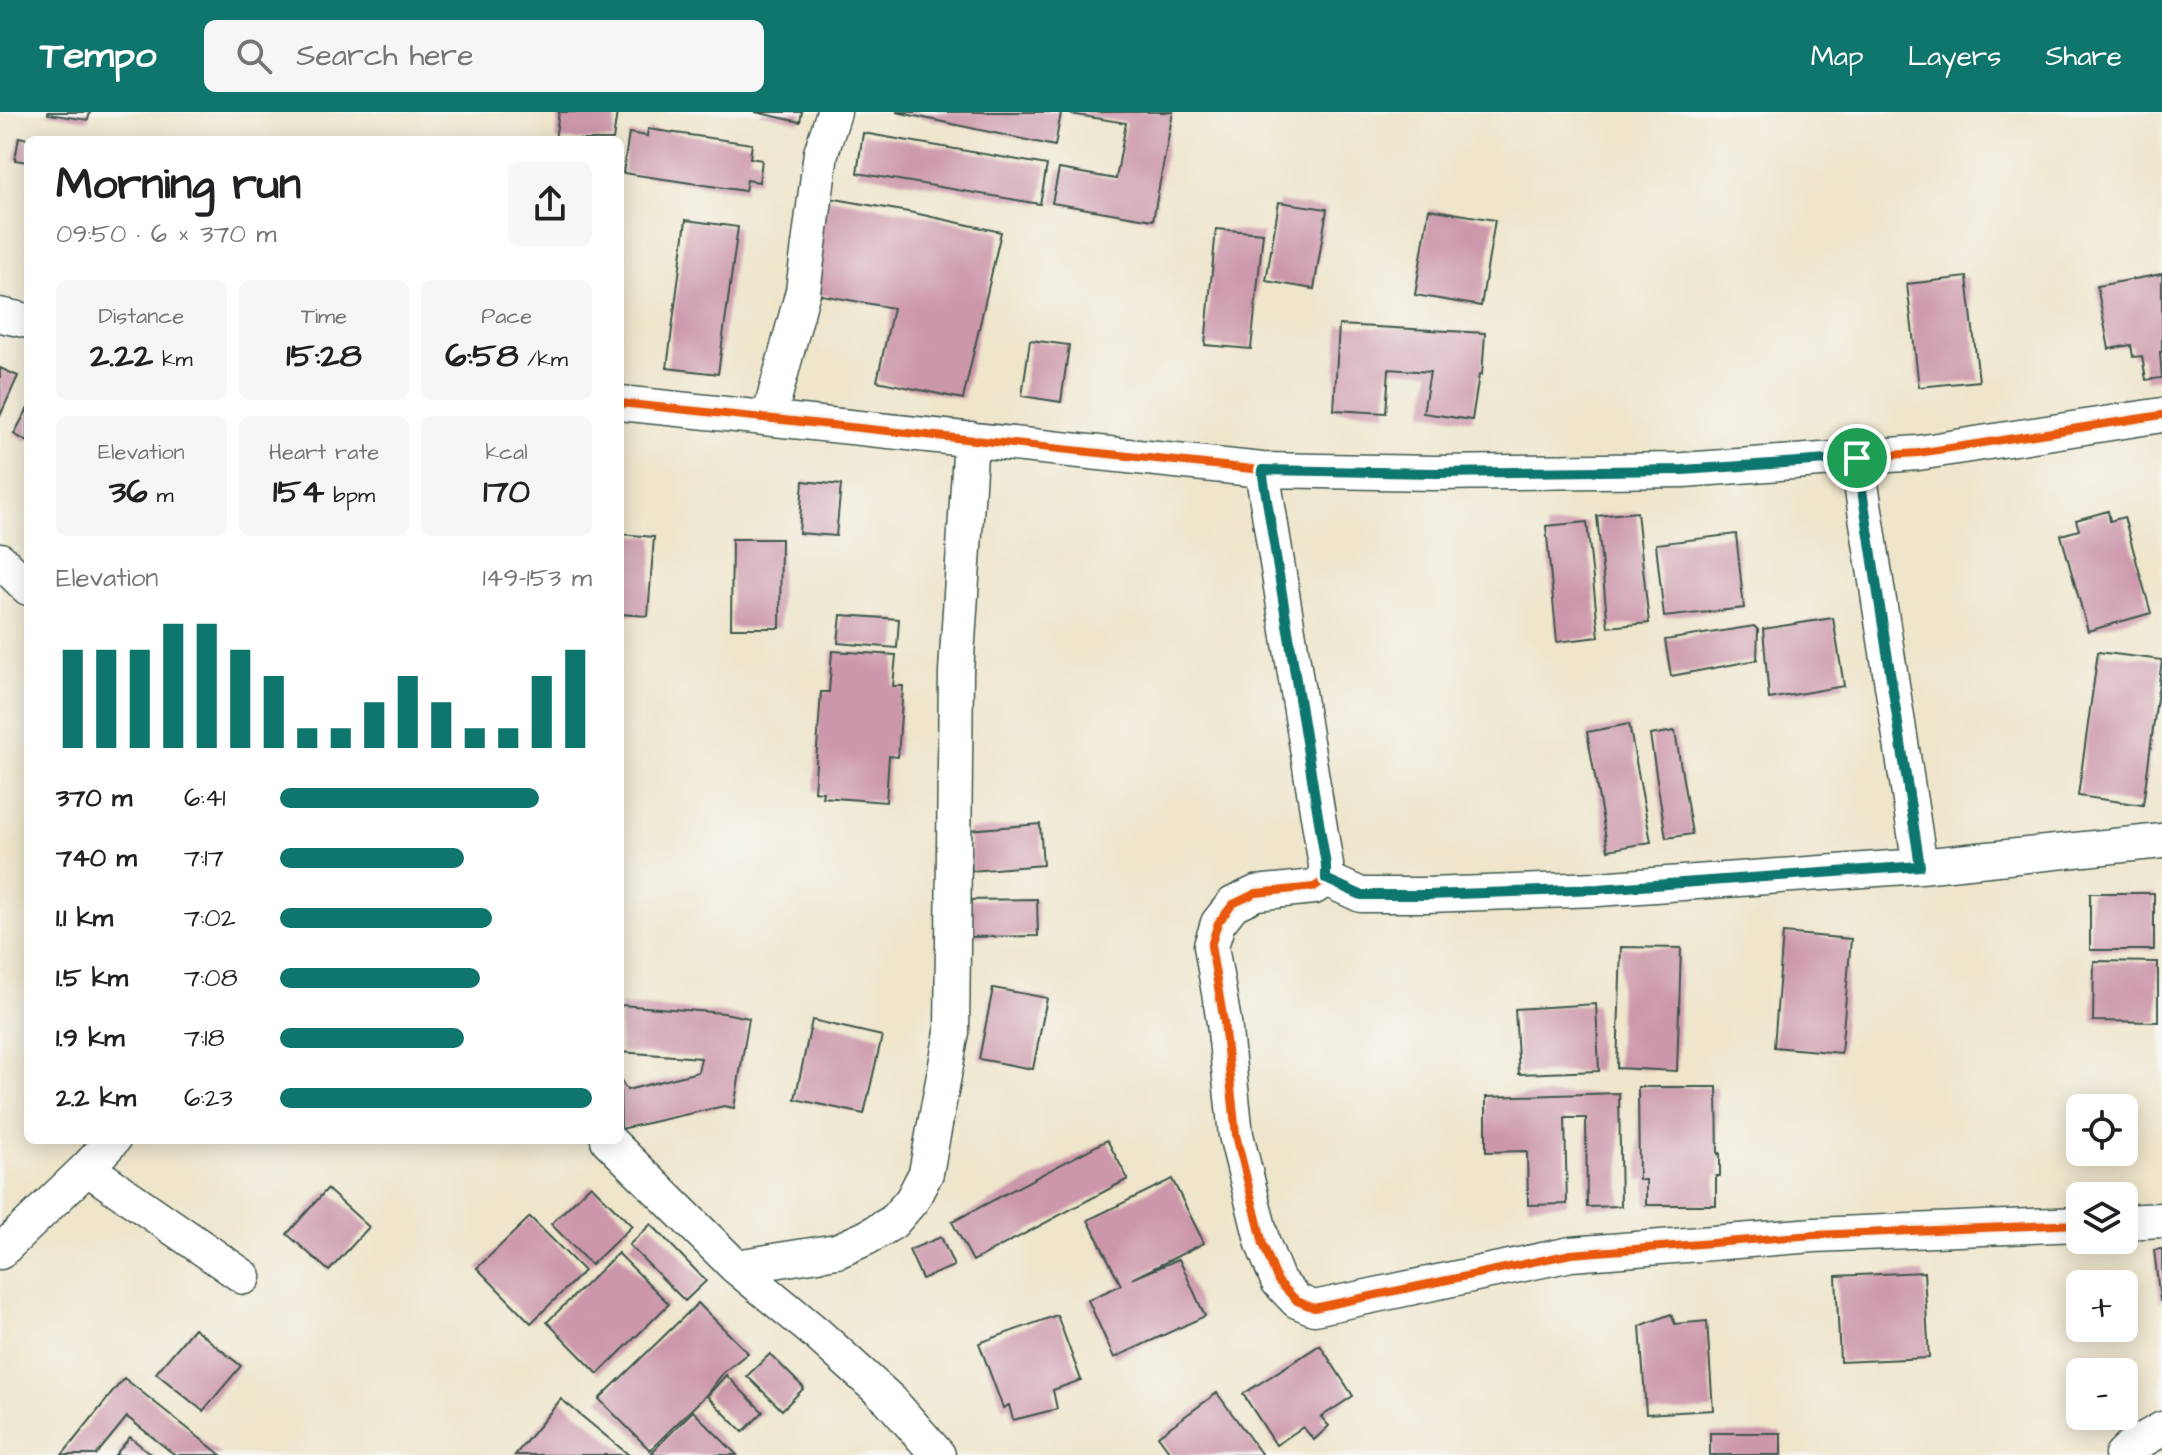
<!DOCTYPE html>
<meta charset="utf-8">
<style>
:root{--surface:#fff;--page:#f6f6f6;--text:#202124;--muted:#757577;--accent:#0f766e}
body{margin:0;font-family:"Architects Daughter",sans-serif;background:var(--page);color:var(--text);height:100vh;display:flex;flex-direction:column;font-size:30px;white-space:nowrap}
*{box-sizing:border-box;margin:0}
p{font-size:26px;color:var(--muted)}
.icon{flex:none;width:44px;height:44px;fill:none;stroke:currentColor;stroke-width:2;stroke-linecap:round;stroke-linejoin:round}
.map{position:relative;flex:1;overflow:hidden}
.drawer{position:absolute;left:24px;top:24px;width:600px;height:1008px;display:flex;flex-direction:column;background:var(--surface);border-radius:12px;box-shadow:0 4px 20px #0003}
.drawer>*{flex:none}
.controls{position:absolute;left:2066px;top:982px;display:grid;gap:16px}
.controls a{display:grid;place-items:center;width:72px;height:72px;border-radius:12px;background:var(--surface);box-shadow:0 4px 20px #0003;font-size:40px}
.pin{position:absolute;display:grid;place-items:center;width:68px;height:68px;color:#fff;margin:-34px;border:4px solid #fff;border-radius:50%;box-shadow:0 2px 8px #0007}
.round{display:grid;place-items:center;flex:none;width:84px;height:84px;border-radius:12px;background:var(--page)}
.head{display:flex;align-items:center;justify-content:space-between;height:136px;padding:0 32px}
h1{font-size:44px;font-weight:700;line-height:60px}
.stats{display:grid;grid-template-columns:repeat(3,1fr);gap:12px;height:136px;padding:8px 32px}
.stats div{display:grid;align-content:center;border-radius:12px;background:var(--page);text-align:center}
.stats b{font-size:34px;font-weight:700}
.stats small{font-size:22px;font-weight:400}
.stats p{font-size:22px}
.chart{height:224px;padding:16px 32px}
.chart p{display:flex;justify-content:space-between}
.chart svg{width:100%;height:144px;margin-top:8px;stroke:var(--accent);stroke-width:6}
ul{padding:0 32px;list-style:none;font-size:26px}
li{display:grid;grid-template-columns:128px 96px 1fr;align-items:center;height:60px}
li i{height:20px;border-radius:10px;background:var(--accent)}
header{display:flex;align-items:center;gap:48px;box-sizing:border-box;height:112px;padding:0 40px;background:var(--accent);color:#fff}
header strong{font-size:38px}
nav{display:flex;gap:44px;margin-inline-start:auto;font-size:28px}
.search{width:560px;height:72px;background:var(--page);display:flex;align-items:center;gap:20px;box-sizing:border-box;padding:0 28px;border-radius:12px;color:var(--muted);font-size:30px}
.map>svg:first-child{display:block}
.building{fill:#cc97aa}
.lines{fill:none;stroke-linecap:round;stroke-linejoin:round}
.minor-casing{stroke:#3e564b;stroke-width:37}
.minor{stroke:#fff;stroke-width:34}
.cycleway-casing{stroke:#f6f6f2;stroke-width:13}
.cycleway{stroke:#e8590c;stroke-width:8}
.route-casing{stroke:#fff;stroke-width:16}
.route{stroke:#0f766e;stroke-width:10}
</style>
<header>
<strong>Tempo</strong>
<div class="search"><svg class="icon" aria-label="search" viewBox="0 0 24 24"><circle cx="10" cy="10" r="6"/><path d="M15 15l6 6"/></svg>Search here</div>
<nav><a>Map</a><a>Layers</a><a>Share</a></nav>
</header>
<div class="map">
<svg width="2162" height="1343" viewBox="0 0 2162 1343">
<rect width="100%" height="100%" fill="#f6f6f2"/>
<filter id="ink" filterUnits="userSpaceOnUse"><feTurbulence type="fractalNoise" baseFrequency=".0125" numOctaves="2"/><feDisplacementMap in="SourceGraphic" scale="16" xChannelSelector="R" yChannelSelector="G"/><feConvolveMatrix kernelMatrix="1 2 1 2 8 2 1 2 1" color-interpolation-filters="sRGB"/></filter>
<filter id="wash" filterUnits="userSpaceOnUse"><feTurbulence type="fractalNoise" baseFrequency=".006" numOctaves="4" result="noise"/><feDisplacementMap in="SourceGraphic" scale="32" xChannelSelector="R" yChannelSelector="G"/><feGaussianBlur stdDeviation="1.8" result="paint"/><feColorMatrix in="noise" values="0 0 0 0 0 0 0 0 0 0 0 0 0 0 0 0 0 1.4 0 .05"/><feComposite in="paint" operator="in"/></filter>
<g filter="url(#wash)">
<rect width="100%" height="100%" fill="#eee5cb"/>
<g id="blocks">
<path class="building" d="M48,0H90L88,8L48,2Z
M559,0H617L613,28H555Z
M755,0H802L800,10Z
M896,0H1057L1061,1L1055,34Z
M1070,0H1173L1153,108L1052,91L1059,57L1116,67L1126,11L1070,2Z
M648,17L752,32L750,46L762,48L759,70L747,68L745,79L623,61L629,21L647,24Z
M863,21L1047,53L1040,92L857,61Z
M19,25L28,27V50L15,48Z
M824,85L914,101L1001,120L963,287L877,269L893,196L805,180Z
M1279,90L1327,97L1314,177L1266,169Z
M1429,97L1495,108L1481,194L1415,183Z
M686,108L738,115L718,262L667,256Z
M1216,117L1263,121L1251,237L1205,233Z
M2162,162V240H2160L2162,266L2146,268L2142,244L2133,245L2131,233L2109,237L2097,174Z
M1967,165L1979,269L1919,275L1907,172Z
M1339,213L1485,221L1482,263H1479L1472,308L1423,301L1430,260L1389,257L1386,301L1334,298Z
M1030,228L1069,233L1061,290L1022,284Z
M0,256L18,264L0,304Z
M28,296V330L14,322Z
M803,369L841,373L836,424L799,421Z
M2108,399L2110,409L2124,405L2151,501L2088,519L2061,423L2079,418L2076,408Z
M1637,400L1649,511L1608,515L1597,404Z
M1587,410L1599,525L1557,530L1546,414Z
M620,422L654,425L648,504L620,502Z
M1736,422L1744,496L1664,505L1656,432Z
M732,427H781L780,516H731Z
M841,503L899,507L897,536L838,531Z
M1833,506L1844,574L1769,587L1763,517Z
M1754,514L1758,518L1757,548L1671,564L1665,528Z
M832,539L896,543L893,574H903L898,645L889,644L886,690L822,685L823,680L814,679L821,580H829Z
M2098,540L2162,548L2143,693L2078,684Z
M1629,612L1651,730L1608,738L1587,620Z
M1675,619L1692,722L1666,726L1650,623Z
M1040,712L1043,753L972,759L969,718Z
M2090,781H2154V838H2090Z
M1037,787L1038,824L961,825L960,788Z
M1783,821L1851,827L1841,941L1774,935Z
M1621,835L1681,836L1677,959L1617,956Z
M2094,849L2158,850V910L2093,909Z
M993,876L1047,886L1033,957L979,947Z
M1596,892L1599,959L1519,962L1515,897Z
M620,893L724,901L749,906L734,996L724,994L621,1017L620,967L627,978L698,960L701,946L620,940Z
M812,908L882,924L864,1002L795,987Z
M1638,975H1717L1718,1042L1720,1041V1064H1716V1093H1646V1068H1639Z
M1619,981L1621,1094L1587,1095L1586,1006H1565L1567,1092L1528,1093L1527,1039L1486,1040V985Z
M1107,1028L1128,1067L973,1149L952,1110Z
M1172,1067L1204,1131L1132,1167L1179,1147L1205,1204L1114,1246L1088,1188L1121,1173L1088,1108Z
M591,1073L632,1114L591,1153L551,1112Z
M327,1077L369,1115L329,1159L287,1122Z
M530,1105L584,1159L531,1211L477,1156Z
M651,1112L706,1169L685,1189L629,1133Z
M941,1125L954,1154L922,1167L909,1138Z
M2162,1137V1189H2160L2154,1138Z
M618,1141L669,1192L598,1262L547,1210Z
M1924,1160L1929,1246L1840,1250L1836,1164Z
M698,1191L748,1241L724,1260L706,1283L650,1338L599,1287Z
M1671,1202L1675,1212L1707,1209L1713,1298L1646,1302L1640,1214Z
M1057,1203L1081,1268L1053,1278L1057,1297L1013,1308L1009,1293L1003,1296L979,1231Z
M194,1216L241,1254L203,1299L156,1261Z
M1320,1233L1353,1284L1321,1305L1329,1314L1314,1328L1303,1315L1276,1333L1243,1282Z
M770,1242L804,1276L782,1298L747,1264Z
M726,1263L763,1300L743,1320L707,1284Z
M124,1266L221,1343H175L127,1305L96,1343H62Z
M1217,1281L1262,1343H1172L1158,1324Z
M561,1287L629,1343H515Z
M693,1299L737,1343H655L652,1340Z
M1710,1321H1781V1343H1710Z
M130,1325L152,1343H115Z"/>
</g>
</g>
<g filter="url(#ink)">
<use href="#blocks" fill-opacity="0" stroke="#3e564b" stroke-width="2"/>
<g class="lines">
<defs>
<path id="minor" d="M0,203L28,209
M620,291L1262,358L1435,361L1683,358L1918,341L2162,303
M769,306L803,179L821,41L834,0
M1262,358L1326,753V767L1314,775L1256,781L1233,792L1218,811L1211,834L1224,910L1236,1023L1263,1132L1278,1169L1297,1189L1314,1196L1571,1142L1814,1123L2080,1112
M0,448L28,476
M1920,754L2162,729
M1326,767L1361,783H1427L1598,777L1920,754L1857,346
M608,1028L736,1155L816,1221L890,1288L938,1343
M87,1056L244,1165
M2124,1110L2162,1108
M0,1140L87,1056L113,1028
M736,1155L837,1139L866,1126L893,1110L912,1088L926,1061L952,920L956,560L971,327
M2122,1343L2130,1335L2162,1317"/>
</defs>
<use href="#minor" class="minor-casing"/>
<use href="#minor" class="minor"/>
<defs>
<path id="cycleway" d="M620,291L1262,358L1435,361L1683,358L1918,341L2162,303
M1262,358L1326,753V767L1314,775L1256,781L1233,792L1218,811L1211,834L1224,910L1236,1023L1263,1132L1278,1169L1297,1189L1314,1196L1571,1142L1814,1123L2080,1112"/>
</defs>
<use href="#cycleway" class="cycleway-casing"/>
<use href="#cycleway" class="cycleway"/>
</g>
</g>
<g class="lines" filter="url(#ink)">
<defs>
<path id="route" d="M1857,346L1920,754L1598,777L1427,783H1361L1326,767V753L1262,358L1435,361L1683,358Z"/>
</defs>
<use href="#route" class="route-casing"/>
<use href="#route" class="route"/>
</g>
</svg>
<div class="controls">
<a><svg class="icon" aria-label="locate" viewBox="0 0 24 24"><circle cx="12" cy="12" r="6"/><path d="M12 2v4M12 18v4M2 12h4M18 12h4"/></svg></a>
<a><svg class="icon" aria-label="layers" viewBox="0 0 24 24"><path d="M12 4l9 5-9 5-9-5zM3 14l9 5 9-5"/></svg></a>
<a>+</a>
<a>−</a>
</div>
<div class="pin" style="left:1857px;top:346px;background:#1e9e55"><svg class="icon" aria-label="arrive" viewBox="0 0 24 24"><path d="M6 21V4h12l-3 4 3 4H6"/></svg></div>
<section class="drawer">
<div class="head"><div><h1>Morning run</h1><p>09:50 · 6 × 370 m</p></div><a class="round"><svg class="icon" aria-label="share" viewBox="0 0 24 24"><path d="M12 15V3M7 8l5-5 5 5M5 13v7h14v-7"/></svg></a></div>
<div class="stats">
<div><p>Distance</p><b>2.22<small> km</small></b></div>
<div><p>Time</p><b>15:28</b></div>
<div><p>Pace</p><b>6:58<small> /km</small></b></div>
</div>
<div class="stats">
<div><p>Elevation</p><b>36<small> m</small></b></div>
<div><p>Heart rate</p><b>154<small> bpm</small></b></div>
<div><p>kcal</p><b>170</b></div>
</div>
<div class="chart"><p><span>Elevation</span>149–153 m</p>
<svg viewBox="0 0 160 44" preserveAspectRatio="none"><path d="M5 44V14M15 44V14M25 44V14M35 44V6M45 44V6M55 44V14M65 44V22M75 44V38M85 44V38M95 44V30M105 44V22M115 44V30M125 44V38M135 44V38M145 44V22M155 44V14"/></svg>
</div>
<ul>
<li><b>370 m</b>6:41<i style="width:83%"></i></li>
<li><b>740 m</b>7:17<i style="width:59%"></i></li>
<li><b>1.1 km</b>7:02<i style="width:68%"></i></li>
<li><b>1.5 km</b>7:08<i style="width:64%"></i></li>
<li><b>1.9 km</b>7:18<i style="width:59%"></i></li>
<li><b>2.2 km</b>6:23<i style="width:100%"></i></li>
</ul>
</section>
</div>
